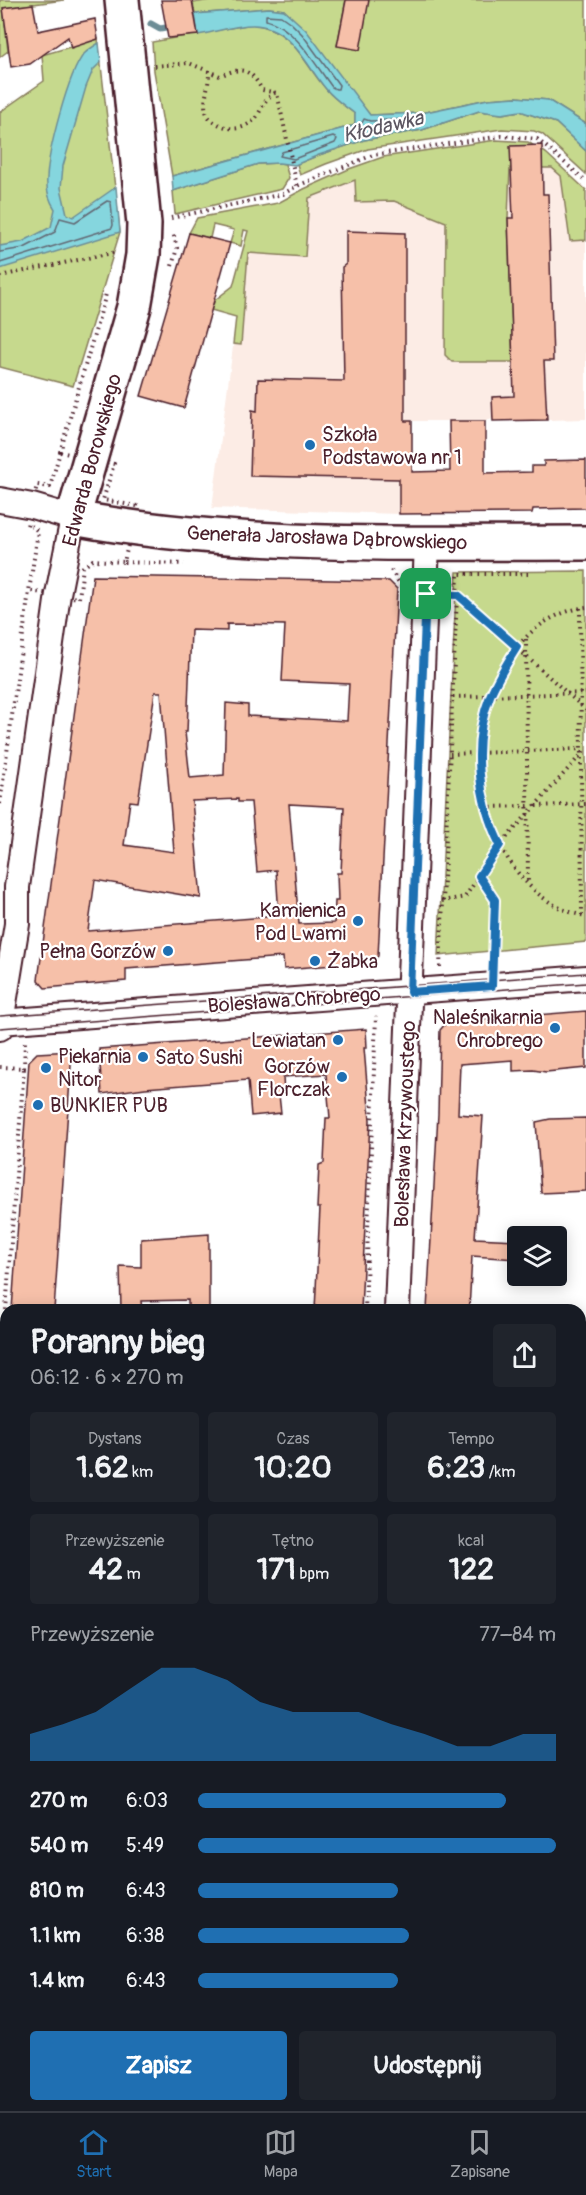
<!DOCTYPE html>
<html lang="pl">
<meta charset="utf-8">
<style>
:root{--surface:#171b24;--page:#20242c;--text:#f1f3f6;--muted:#9ea1a6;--line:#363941;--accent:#1f6fb2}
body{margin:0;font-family:Pangolin,sans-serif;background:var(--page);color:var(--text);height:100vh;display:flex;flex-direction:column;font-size:22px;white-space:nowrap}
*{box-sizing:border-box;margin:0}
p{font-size:20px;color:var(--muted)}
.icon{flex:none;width:33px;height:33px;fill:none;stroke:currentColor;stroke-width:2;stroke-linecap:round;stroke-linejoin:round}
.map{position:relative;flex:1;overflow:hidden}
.sheet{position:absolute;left:0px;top:1304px;width:586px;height:808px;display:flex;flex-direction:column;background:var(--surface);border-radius:18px 18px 0 0;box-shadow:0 3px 15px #0003}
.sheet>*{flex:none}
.controls{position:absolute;left:507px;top:1226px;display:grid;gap:12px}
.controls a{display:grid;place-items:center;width:60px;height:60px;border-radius:6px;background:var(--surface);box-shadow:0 3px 15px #0003;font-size:30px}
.pin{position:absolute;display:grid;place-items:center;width:51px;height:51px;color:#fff;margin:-26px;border-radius:12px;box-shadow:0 3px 9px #0006}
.round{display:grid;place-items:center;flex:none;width:63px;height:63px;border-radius:6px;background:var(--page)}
.summary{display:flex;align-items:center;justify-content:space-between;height:102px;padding:0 30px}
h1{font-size:33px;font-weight:700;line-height:45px}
.figures{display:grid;grid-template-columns:repeat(3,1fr);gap:9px;height:102px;padding:6px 30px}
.figures div{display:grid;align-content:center;border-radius:6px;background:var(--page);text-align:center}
.figures b{font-size:30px;font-weight:700}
.figures small{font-size:16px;font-weight:400}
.figures p{font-size:16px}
.chart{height:168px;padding:12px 30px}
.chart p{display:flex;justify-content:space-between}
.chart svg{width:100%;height:108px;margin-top:6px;fill:var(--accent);opacity:.7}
.button{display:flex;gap:12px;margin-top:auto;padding:12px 30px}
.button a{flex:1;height:69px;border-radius:6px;background:var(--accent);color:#fff;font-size:24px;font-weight:700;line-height:69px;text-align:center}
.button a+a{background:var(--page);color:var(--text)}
ul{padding:0 30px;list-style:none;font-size:20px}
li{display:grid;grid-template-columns:96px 72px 1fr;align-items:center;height:45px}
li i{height:15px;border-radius:8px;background:var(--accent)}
.tabs{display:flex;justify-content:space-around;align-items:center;height:84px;border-top:2px solid var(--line);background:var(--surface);font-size:16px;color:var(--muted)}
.tabs a{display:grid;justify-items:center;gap:3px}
.tabs .on{color:var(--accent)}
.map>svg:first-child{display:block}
.built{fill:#fcece5}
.green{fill:#c6d98d;stroke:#887c5c;stroke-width:1.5}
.water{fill:#85d6de;stroke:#6d8d96;stroke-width:1.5}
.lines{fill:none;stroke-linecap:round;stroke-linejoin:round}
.shore{stroke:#626873;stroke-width:1.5}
.stream{stroke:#6d8d96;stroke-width:7}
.building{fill:#f6c0a9;stroke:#4a1f2b;stroke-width:1.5;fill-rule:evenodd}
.lane-casing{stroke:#4a1f2b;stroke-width:16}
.street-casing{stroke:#4a1f2b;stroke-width:28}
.secondary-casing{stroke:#4a1f2b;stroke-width:38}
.path{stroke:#4a1f2b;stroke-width:4;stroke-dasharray:1.5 4.5;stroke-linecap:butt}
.lane{stroke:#fff;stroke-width:12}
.street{stroke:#fff;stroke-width:24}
.secondary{stroke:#fff;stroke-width:33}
.tram{stroke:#4a1f2b;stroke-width:1.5}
.route-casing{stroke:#fff;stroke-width:12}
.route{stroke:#1f6fb2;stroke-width:8}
.poi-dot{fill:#1f6fb2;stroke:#fff;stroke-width:2}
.labels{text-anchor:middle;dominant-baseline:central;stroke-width:4.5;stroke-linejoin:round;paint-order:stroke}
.poi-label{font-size:20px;fill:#4a1f2b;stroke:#fff;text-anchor:start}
.street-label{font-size:20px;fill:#4a1f2b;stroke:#fff}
.water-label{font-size:21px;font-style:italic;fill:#5c5661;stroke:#fff}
</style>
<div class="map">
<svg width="586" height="2111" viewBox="0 0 586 2111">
<rect width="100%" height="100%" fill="#fff"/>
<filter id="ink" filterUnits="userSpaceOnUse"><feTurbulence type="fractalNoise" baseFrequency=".0167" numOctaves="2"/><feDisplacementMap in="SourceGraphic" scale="12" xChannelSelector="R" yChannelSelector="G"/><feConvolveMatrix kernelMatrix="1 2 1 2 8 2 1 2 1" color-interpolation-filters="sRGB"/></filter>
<g filter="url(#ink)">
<path class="built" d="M496,140L510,146L542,145L546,153L586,188V419L514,421L513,396L492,397L493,419L485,421H400L399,514L212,508L248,231L304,189L349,169L383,157Z
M0,1598H6V1903H0Z"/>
<path class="green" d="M0,0H64L3,8L8,51L0,57Z
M211,0H346L337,46L369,0H586V124L548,100L516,97L488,99L421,113L370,115L284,10L269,8L195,14L193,3Z
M252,24C295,30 301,60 326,89C334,99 345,106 355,114V125L172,176L154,71L152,42Z
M98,39L120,232L73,386L0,367V112L44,81L42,55Z
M479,111L502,114L520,111L556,123L586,151V174L542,134L534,131L502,129L368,149L326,164L300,175L297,164L319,155L364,140L422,130Z
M496,140L528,142L546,153L586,190V240L570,241L561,176L552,168H510L508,218L513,362H452L445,355L446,222L394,201L356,202L355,180L309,198L305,257L248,253L241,345L233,344L236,317L211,310L215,300L233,286L248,231L244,230L241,246L230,243L234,230L213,225L210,238L189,233L197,218L278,203L304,189L349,169L383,157Z
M279,163L285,164L289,178L282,189L175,214L173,191L258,164Z
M586,571V942L438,956L457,572Z"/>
<path class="water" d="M269,8L284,10L306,30L370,115L421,113L488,99L516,97L548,100L586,124V151L556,123L520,111L502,114L479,111L422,130L364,140L319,155L295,165L279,163L258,164L173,191L172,176L355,125V114C345,106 334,99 326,89C306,65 290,25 253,25C235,25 216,32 198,35L195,14Z
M99,43L101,62L93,70L86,87L63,166L61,188L67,214L73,217L116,187L120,232L0,269V246L22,242L51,227L55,209C49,200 46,189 47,178C48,152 68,73 84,54C88,50 94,46 99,43Z"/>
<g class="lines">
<path class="shore" d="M266,15L281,16L291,23L302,34L339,85L338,89H336L332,87C314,63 296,28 266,20Z
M364,119L370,121L413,119L416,122L413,125L360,134L358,131Z
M333,137L337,139L335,143L294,159L280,156L282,152Z
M0,252L24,248L55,232L60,218L75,222L107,201L111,202L113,225L112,228L0,263"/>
<path class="stream" d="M151,24L160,29L166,28"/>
</g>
<path class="building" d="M161,0H192L198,35L168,38Z
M346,0H369L360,50L337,46Z
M33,4L38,31L95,19L98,39L71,48L68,37L30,64L11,67L3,8Z
M542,145L543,194H548L553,361H544L547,420L493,421L492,397L514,396L508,218H513L510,146Z
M346,231L405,233V421H412V472L450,471L449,421H485V473L532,472V466H544V461L586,460V508L533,509L532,513L399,514V479L250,476L252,410L257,411L258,379L344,381L342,267L346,264Z
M189,233L230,243L184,408L141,396Z
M93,576L389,581L397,589L378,956L372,962L284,969L283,957L126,969V981L45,988L38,980ZM227,624L285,625L282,681L349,684L347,721L248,716V705L226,703L224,775L190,778L185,732H187L191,630L227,631ZM155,692H161L174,852L124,845L130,801L138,802ZM238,799V802H251L257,872L276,870L279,916L88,931L95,880L201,898L192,801ZM289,804L344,807L341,873H337L338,901H335L334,923L299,924Z
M586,1011V1068L546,1072L533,1070L513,1071V1060L460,1064L458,1114L483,1116L475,1238L518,1240V1259L472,1256L469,1310H427L438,1114L440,1030L447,1022Z
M366,1029L367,1048H364L370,1120L361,1310H315L320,1208H317L319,1165L324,1163L326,1118H330L326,1074L283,1077L284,1094L279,1095L281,1113L251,1116L248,1080L145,1088L102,1094L99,1049Z
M72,1051L54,1310H12L29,1061L37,1053Z
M586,1118V1191L541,1193L536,1122L550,1119Z
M209,1234V1310H188V1300L141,1301L142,1310H121L120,1266L141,1267V1239Z"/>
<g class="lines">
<defs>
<path id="lane" d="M0,1872H6
M211,2106V2111"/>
<path id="street" d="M0,500L32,506L73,518L58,594L17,887V924L0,1028
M0,1022L586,978
M397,1310L427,543
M0,1477H6
M580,1477H586"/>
<path id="secondary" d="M122,0L144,224L143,255L134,307L73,518C242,549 415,543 586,543
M0,1929H6
M580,1943H586"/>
</defs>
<use href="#lane" class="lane-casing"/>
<use href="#street" class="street-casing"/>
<use href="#secondary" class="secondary-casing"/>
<path class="path" d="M155,66L189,63L220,76C242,66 251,69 262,90L277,93L297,186
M209,70C210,96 191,118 229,128C238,130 248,126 255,119C262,110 264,98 275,93
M171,218L283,194L297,186L373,155L502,136L537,139L586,181
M172,266L177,248L173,232
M0,276L117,252
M60,452L114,464L103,500L137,506L124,562L93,560L83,567L79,598L29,591L38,532L34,527L27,526L37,485L50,487Z
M60,452L106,294
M124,562L184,564
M391,570L401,586
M449,595H458L586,710
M586,607C501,620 470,721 482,795C486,822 499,847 515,869C533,893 556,911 586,916
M580,608L582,915
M526,639L528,883
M453,697L586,693
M450,754L581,749
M0,804L29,591
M536,806L586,804
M485,807L529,806
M479,876L495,900L493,963
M442,901L465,897L500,845L586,749
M440,967L458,574H528
M0,1067L24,1068L25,1041
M6,1310L24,1068
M365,1310L376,1016
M0,1398L6,1314
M580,1505H586
M0,1508L6,1505"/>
<use href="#lane" class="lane"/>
<use href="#street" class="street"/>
<use href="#secondary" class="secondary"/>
<path class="tram" d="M0,1016L586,973
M0,1028L586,983"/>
</g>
</g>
<g class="lines" filter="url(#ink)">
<defs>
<path id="route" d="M426,594L458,595L517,647C507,663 497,679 490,696C471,744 478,800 500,845L479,876L495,900L492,986L410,992Z"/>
</defs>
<use href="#route" class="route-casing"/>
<use href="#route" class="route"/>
</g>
<g class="poi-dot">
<circle cx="310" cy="445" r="6"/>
<circle cx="358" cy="921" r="6"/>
<circle cx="168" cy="951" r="6"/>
<circle cx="315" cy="961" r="6"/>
<circle cx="555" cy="1028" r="6"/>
<circle cx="338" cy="1040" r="6"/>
<circle cx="143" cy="1057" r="6"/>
<circle cx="46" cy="1068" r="6"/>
<circle cx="342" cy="1077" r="6"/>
<circle cx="38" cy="1105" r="6"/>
</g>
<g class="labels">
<g class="poi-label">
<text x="322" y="434">Szkoła<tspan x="322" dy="23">Podstawowa nr 1</tspan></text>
<text x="346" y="910" text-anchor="end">Kamienica<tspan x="346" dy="23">Pod Lwami</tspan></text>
<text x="156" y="951" text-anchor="end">Pełna Gorzów</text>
<text x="327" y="961">Żabka</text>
<text x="543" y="1017" text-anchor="end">Naleśnikarnia<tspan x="543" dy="23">Chrobrego</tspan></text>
<text x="326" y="1040" text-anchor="end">Lewiatan</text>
<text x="58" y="1056">Piekarnia<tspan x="58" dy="23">Nitor</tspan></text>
<text x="155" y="1057">Sato Sushi</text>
<text x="330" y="1066" text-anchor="end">Gorzów<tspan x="330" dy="23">Florczak</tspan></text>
<text x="50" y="1105">BUNKIER PUB</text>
</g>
<g class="street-label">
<text transform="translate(92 460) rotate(-75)">Edwarda Borowskiego</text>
<text transform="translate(327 538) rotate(2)">Generała Jarosława Dąbrowskiego</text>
<text transform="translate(294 1000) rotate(-4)">Bolesława Chrobrego</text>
<text transform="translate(405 1124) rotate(-88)">Bolesława Krzywoustego</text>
</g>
<g class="water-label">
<text transform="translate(383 127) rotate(-13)">Kłodawka</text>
</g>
</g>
</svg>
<div class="controls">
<a><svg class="icon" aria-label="layers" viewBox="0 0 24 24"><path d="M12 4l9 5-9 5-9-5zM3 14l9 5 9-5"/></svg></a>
</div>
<div class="pin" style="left:426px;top:594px;background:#1e9e55"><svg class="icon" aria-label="arrive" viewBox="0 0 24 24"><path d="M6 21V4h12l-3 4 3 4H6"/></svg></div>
<section class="sheet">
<div class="summary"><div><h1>Poranny bieg</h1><p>06:12 · 6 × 270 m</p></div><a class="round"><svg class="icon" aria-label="share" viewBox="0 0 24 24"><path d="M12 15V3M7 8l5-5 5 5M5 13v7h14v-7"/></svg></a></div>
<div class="figures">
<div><p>Dystans</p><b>1.62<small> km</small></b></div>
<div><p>Czas</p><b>10:20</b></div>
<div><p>Tempo</p><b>6:23<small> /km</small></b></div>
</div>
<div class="figures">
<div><p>Przewyższenie</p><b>42<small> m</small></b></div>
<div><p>Tętno</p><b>171<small> bpm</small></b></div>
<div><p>kcal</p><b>122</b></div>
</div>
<div class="chart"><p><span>Przewyższenie</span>77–84 m</p>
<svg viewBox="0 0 160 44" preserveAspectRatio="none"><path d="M0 44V33L10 29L20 24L30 15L40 6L50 6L60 11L70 20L80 24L90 24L100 24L110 29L120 33L130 38L140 38L150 33L160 33V44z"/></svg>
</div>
<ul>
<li><b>270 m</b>6:03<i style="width:86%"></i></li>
<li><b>540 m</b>5:49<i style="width:100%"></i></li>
<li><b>810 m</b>6:43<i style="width:56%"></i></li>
<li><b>1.1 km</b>6:38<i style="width:59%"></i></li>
<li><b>1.4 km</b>6:43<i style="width:56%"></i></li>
</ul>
<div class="button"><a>Zapisz</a><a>Udostępnij</a></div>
</section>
</div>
<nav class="tabs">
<a class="on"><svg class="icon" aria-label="home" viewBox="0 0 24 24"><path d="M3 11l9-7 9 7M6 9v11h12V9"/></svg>Start</a>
<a><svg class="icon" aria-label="map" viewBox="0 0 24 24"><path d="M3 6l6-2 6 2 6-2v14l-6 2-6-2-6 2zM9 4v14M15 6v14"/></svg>Mapa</a>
<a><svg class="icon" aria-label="saved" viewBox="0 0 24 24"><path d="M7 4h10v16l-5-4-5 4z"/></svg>Zapisane</a>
</nav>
